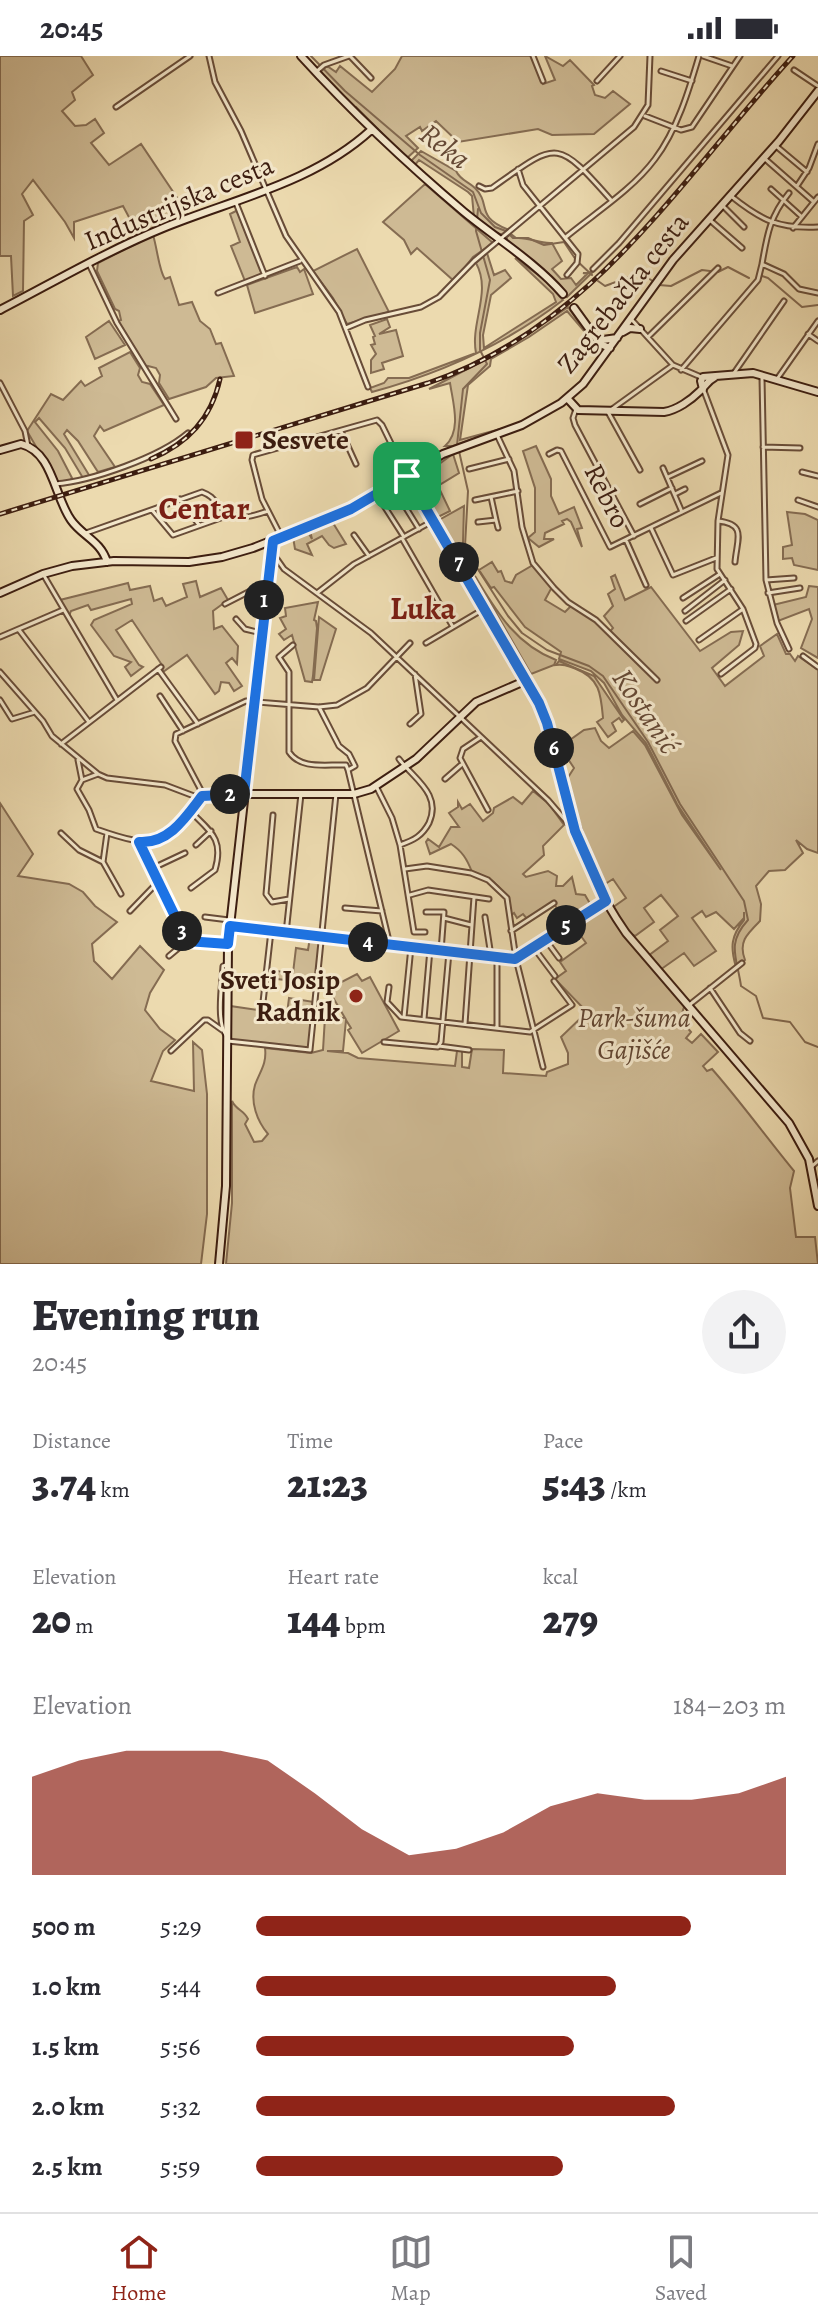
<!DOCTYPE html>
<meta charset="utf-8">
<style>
:root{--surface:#fff;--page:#f2f2f3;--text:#2b2b33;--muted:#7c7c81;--line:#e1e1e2;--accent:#8f2418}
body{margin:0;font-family:Alegreya,serif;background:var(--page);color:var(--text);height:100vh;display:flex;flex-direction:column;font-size:30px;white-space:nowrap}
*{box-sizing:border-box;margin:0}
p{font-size:26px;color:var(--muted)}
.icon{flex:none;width:44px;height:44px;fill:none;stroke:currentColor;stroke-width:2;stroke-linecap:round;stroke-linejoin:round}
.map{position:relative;height:1208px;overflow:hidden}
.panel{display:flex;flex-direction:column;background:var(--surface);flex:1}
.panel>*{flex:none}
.pin{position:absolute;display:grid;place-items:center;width:68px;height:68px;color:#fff;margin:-34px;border-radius:16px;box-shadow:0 4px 12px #0006}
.km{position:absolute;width:40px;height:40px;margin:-20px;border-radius:50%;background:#222;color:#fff;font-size:22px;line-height:40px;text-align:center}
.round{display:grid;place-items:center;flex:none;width:84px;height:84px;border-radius:42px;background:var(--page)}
.headline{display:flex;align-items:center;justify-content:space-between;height:136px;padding:0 32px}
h1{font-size:44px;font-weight:800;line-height:60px}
.metrics{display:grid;grid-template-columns:repeat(3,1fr);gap:12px;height:136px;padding:8px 32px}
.metrics div{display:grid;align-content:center}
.metrics b{font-size:40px;font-weight:800}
.metrics small{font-size:22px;font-weight:400}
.metrics p{font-size:22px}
.chart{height:224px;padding:16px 32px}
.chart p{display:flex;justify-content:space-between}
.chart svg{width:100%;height:144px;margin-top:8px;fill:var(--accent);opacity:.7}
ul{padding:0 32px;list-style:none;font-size:26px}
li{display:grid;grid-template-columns:128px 96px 1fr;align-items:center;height:60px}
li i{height:20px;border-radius:10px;background:var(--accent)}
.status{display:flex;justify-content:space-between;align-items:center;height:56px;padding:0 40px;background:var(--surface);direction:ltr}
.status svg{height:22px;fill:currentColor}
.dock{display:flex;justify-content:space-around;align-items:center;height:112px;border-top:2px solid var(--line);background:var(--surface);font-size:22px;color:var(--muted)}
.dock a{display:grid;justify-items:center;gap:4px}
.dock .on{color:var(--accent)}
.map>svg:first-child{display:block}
.green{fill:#ceba94;stroke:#856c52;stroke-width:2}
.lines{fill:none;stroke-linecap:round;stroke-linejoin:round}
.stream{stroke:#82684f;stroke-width:2}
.street-casing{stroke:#684c38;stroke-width:7}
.secondary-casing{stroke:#3c1d10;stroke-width:10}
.street{stroke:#f3e7cb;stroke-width:3}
.secondary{stroke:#f3e7cb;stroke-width:6}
.rail-casing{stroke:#3c1d10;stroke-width:5}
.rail{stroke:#f3e7cb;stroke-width:2;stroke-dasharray:6;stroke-linecap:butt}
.route-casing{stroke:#fff;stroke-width:16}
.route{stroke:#1a73e8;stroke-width:10}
.poi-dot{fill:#8f2418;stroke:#f3e7cb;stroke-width:3}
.labels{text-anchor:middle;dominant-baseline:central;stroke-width:6;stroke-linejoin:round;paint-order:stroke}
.street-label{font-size:28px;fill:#3c1d10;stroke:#f3e7cb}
.poi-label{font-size:28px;font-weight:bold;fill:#3c1d10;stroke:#f3e7cb;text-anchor:start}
.park-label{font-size:28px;font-style:italic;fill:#604431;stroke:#f3e7cb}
.water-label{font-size:30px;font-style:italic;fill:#654935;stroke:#f3e7cb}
.quarter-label{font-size:32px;font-weight:bold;fill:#7a1f14;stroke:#f3e7cb}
</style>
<div class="status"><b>20:45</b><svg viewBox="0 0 49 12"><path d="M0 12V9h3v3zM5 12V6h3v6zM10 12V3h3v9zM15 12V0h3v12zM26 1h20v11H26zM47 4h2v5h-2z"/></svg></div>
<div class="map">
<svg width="818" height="1208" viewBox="0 0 818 1208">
<rect width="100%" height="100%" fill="#ecdaaf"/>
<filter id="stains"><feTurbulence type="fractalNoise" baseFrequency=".0025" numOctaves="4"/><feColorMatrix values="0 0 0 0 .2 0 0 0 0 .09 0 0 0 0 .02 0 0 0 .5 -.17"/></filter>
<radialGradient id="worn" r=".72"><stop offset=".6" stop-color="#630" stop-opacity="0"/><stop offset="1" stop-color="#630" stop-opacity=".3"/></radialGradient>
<path class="green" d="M0,0H81L93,19L72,36L75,44L62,55L75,70L86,69L95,63L104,77L91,87L109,109L141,88L188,158L139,180L123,150L74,166V182L65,166L33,124L22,138L33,159L24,165L23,235L13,240L11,200H0Z
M402,0H531L543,28L555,24L545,0L563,10L570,4L594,29L592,30L595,39L605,42L613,35L630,48L594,78L552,79L538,73L458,86L436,65L422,75L420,71L406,80L418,92L407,102L356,51H352L320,16L327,10L336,16L340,10L372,36L395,13Z
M421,95L456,115C461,125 468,125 475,132C492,149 474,160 509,174L503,179L494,176L474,161L472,140L468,136L419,104L414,110L412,104Z
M425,128L493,187L473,201L454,225L417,192L411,198L404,184L383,166Z
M238,154L264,219L245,225L231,190L240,186L230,158Z
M511,178L516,182C530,181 539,188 552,187L562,205L552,213L561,223L571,222L576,229L587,218L583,217H589L601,208L567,241L551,223L507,186V181Z
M153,179C157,191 159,215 165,223L170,221L179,249L192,246L200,265L210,273L216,288L221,287L234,320L216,322L206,331L169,343L159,327L160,319L156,312L148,310L147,312L118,265L121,264L119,255L115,253L97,215L98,207Z
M357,193L389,256L347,268L333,242L313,215Z
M487,197L494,219L505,214L511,222L491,239L483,279L484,292L556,246L553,238L515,202L545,224L563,244C505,289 442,317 372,336L370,332L384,327L388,322H409L476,297C470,267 492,236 476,207Z
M297,211L300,216L304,213L313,238L255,257L247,229Z
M568,251L591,283L567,255L529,281L491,303L490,310L468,329L460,384L504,372L453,390H445C462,375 453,347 450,327L429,333L506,293Z
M387,263L390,271L379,278L396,274L403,300L382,307L384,313L371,317V304L376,298L371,289L375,288L373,281L375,280L370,269Z
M109,265L125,289L95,303L86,281Z
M130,296L140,312L138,319L142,326L150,328L164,349L104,375L100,370L94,380L115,411L98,416L78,385L67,374L64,378L89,419L83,422L65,392L39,362L35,366L58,395L72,422L70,425H56L27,375L51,338L63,344L81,325L85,330L102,320L99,312Z
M536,390L551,423V440L559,458L574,451L582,472L577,473L582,491L571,466L567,463L562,465L564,468L545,477L544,483H554L539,491L528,482L535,476V432L523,395Z
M453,398L459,417L438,430L450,455L436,462L415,421L431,414Z
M464,450L463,486L468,502L464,505L458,495L460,504L439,468V464Z
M787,456L805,458L818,464V514L794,509L792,502L783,503V491L792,489Z
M333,467L346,488L334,492L329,489L322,480L307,488L312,499L295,493L293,481L308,476L312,483L310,475Z
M492,506L498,516L501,515L505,525L512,527L516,519L533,509L552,531L545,544L565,556L571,550L593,563L608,578L613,572L604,560L613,550L608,538L615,533L611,521L615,519L625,544L651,531L700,595L731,576L743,575L739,589L712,612L725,630L764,600L760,590L777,578L786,598H790L795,605L798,600L818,614V797L807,793L796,784L803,797L785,814L769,815L756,830L761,848L760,865C747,878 738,886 745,904L736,911C730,891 731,880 744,864V856V862L734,873L716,856L706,861L702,855L692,862L716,895L694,910L684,897L660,914L648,900L668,885L660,874L678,860L661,839L644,852L654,866L635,880L629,877L612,852L626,842L613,823L602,830L567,731V723L574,712L560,691L584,674L595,672L601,685L609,692L633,675L645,689L682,759L721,814L677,748L646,687L622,659L604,627L591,615L559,603L561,596L525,571L494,531L491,532L479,514Z
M475,520C497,556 515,588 556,604L554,609L531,618Z
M196,525L200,541L221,532L228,544L213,555L214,573L222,570L238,590L237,608L232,602L226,607L242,630L234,635L229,627L221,626L219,635L215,638L187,599L163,616L162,609L132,564L116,574L139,609L143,611L131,620L125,611L131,606L114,600L91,569L94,564L132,548L131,543L91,554L88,549L71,555L69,560L60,544L128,527L130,534L150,530L154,545L162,542L166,550L187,541L183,528Z
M809,530L818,531V602L801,592L812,563L809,553L778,565L773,549L806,541Z
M318,546L314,564L316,565L317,572L313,620L312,626L305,625L292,579L284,584L279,578L286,573L280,562L286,560L285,552Z
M319,561L336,573L320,624H314Z
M559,605L594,620L624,664L622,666L619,662L612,667L616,675L608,681L597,666L603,662C601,639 600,622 576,613C568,610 564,608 556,609Z
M533,735L549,748L564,769L543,790L544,799L523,818L526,821L548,815L557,820L556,830H563L572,821L576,838L585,839L592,851L602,846L627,882L685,949C679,962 682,966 691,976L686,982L692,987L701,978L718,996L703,1010L707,1015L712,1013C741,1046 766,1081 794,1115L790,1132L796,1181H815L818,1208H226L232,1147V1045C236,1054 244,1054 248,1063L245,1068L254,1086L262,1085L268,1078C257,1065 250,1046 255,1029C260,1015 267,1008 265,992L311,997L323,994L325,961L345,962L328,933L357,918L362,925L370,921L399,975L362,997L348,974L351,972L346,964L343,995H327L348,997L358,1002L455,1010L457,995H462V1011L469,1012L472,993L504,994L503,1017L546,1020L547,1016L568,1008V997L561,981L587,956L555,923L566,915L560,906L586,887L570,865L567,867L554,848L528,864L523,858L517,862L514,857L511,859C508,836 494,821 472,816C467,803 462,795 451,788L430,798L426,786L428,783L439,791L451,771H459L449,757L458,751V746L462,753L470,748L483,765L493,757L494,752L513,741L522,748Z
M0,747L33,798L18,820L69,828L83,836L95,850L117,866L92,888L94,905L112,923L140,890L164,914L150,937L145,954L160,973L175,984L163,995L151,1025L194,1035L193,986L202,994L207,1038V1158L201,1208H0Z
M310,881L320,884L315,927L267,922L268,914L293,917L296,892L308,894Z
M289,942L314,946L309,992L229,984L230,950L287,958Z"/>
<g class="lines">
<path class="stream" d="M311,0L345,35L420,99L473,136L481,157L495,171L506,175L513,182H528L544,189L564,186L576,204L592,219
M762,220L768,222L802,251L818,249
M598,225L605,230L640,217L659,229L671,230L702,214L718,216L728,211L749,222
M457,389L463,333L487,308L480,294V277L490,224L476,175L478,153
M459,395L468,435L465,490L472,504L508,560L522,577L547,594L589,610L603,620L648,686L680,748L744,845L748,864C726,888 737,901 741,930L756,940L763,962L790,966L805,986L818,991"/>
<defs>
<path id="street" d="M209,0L215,26L241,75L286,180L339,256L368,331
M350,0L371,22
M533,0L543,25
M703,0L732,10
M794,14L818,30
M661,15L692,25
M316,16L324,9L349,0
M597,25L620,0
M116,51L190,0
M645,60L681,74L692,71L740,0
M776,90L807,116
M764,102L814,146
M518,113L523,129L578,198L577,207L567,219
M479,130L485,133L492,132C558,85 556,82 611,144
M797,130L809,112L818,88
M771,133L802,161
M789,137C770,160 767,179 762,208L784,218L799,233L818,237
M731,140C761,164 778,173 818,171
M236,147L265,220
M724,151L744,171
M711,165L742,192
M793,172L818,141
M566,181C595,157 632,134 655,103C677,74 689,34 699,0
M89,208L117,267L176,363
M593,213L619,187L778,0
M218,237L300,205
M632,264L673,309L701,321
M346,272L365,264L421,251L439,241L474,205L634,71L648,49L650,0
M808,278L818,285
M648,281L718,212
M681,314L758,224L762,208
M734,317L784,245
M762,322L766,524L777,567L789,593
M777,323L818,265
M0,327L25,375L28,390
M704,335L728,399L718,465L717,513L743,553L756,588L755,592L721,618
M576,353L573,362L575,369L634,480
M341,375L356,408
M498,381L514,415L522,471L533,507L554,532L568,546L596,564L657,624
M763,391L800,392
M549,398L557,394L561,395L610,491L721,437
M663,412L682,456
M469,413L509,403
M640,414L608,356L673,309
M802,416L818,420
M668,421L702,405
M55,428C92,425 160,401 188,377
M675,438L685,433
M379,442L404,481
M180,443L199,469
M401,444L419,473
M475,444L518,435
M798,444L818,451
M640,448L672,432
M152,454L173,479L229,459
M496,464L498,472
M718,465C747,468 737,483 735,506
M478,466L496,464L491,441
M651,472L673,519L716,502
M86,477L202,436C210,439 213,442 218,449C234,466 248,462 268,455
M354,479L369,500
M282,482L262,443L252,404L253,399L377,364L382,369L406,418
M403,484L453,571
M626,484L646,529
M277,503L284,513L371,577L548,744L572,772
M43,518L117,644
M766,524L794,522
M317,537L354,508L431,466
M768,537L800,532
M683,542L720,518
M225,548L258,531L266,530
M685,555L725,524
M236,563L245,573L261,577
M686,565L731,533
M19,574L89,666
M0,581L63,554
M699,584L743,553
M426,587L482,554
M293,589L279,601L289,616V696C301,714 326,708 346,709L348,714
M803,600L818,611
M158,613L198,668
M0,616L43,665L52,680L98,718L107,722L165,729L194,740L244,738
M160,640L183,675
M0,644L12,663L35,656
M319,651L339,690L349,698L355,710L348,714
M410,668L421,658L415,618
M481,681L463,693L460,702L488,754
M61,688L161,611
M399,703C414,723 442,738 429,767C422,780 414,784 400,789
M78,704L82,724
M348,714L390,889
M98,718L82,724L77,733L89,754L96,773C155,794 164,790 202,740
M445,723L461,709
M376,730L392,762L400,789L414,876H425
M204,740L175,685L176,678L246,645L319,651L337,649L367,632L410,587
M190,755C211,776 224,783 215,814L191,832
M273,759L266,838L272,846L289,843
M61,777L79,794L103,806
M107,777L103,806L121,838
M139,786L187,885L225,888
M196,789L211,775
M151,813L185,797
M405,813L427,810L471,817L488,824L507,842L516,903L543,1011
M410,839L428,834L489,843
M345,852L382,855
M130,855L158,826
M426,856H444L441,895
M205,861L229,864
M485,861L491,900
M444,862L471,869
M230,870L515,903L606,845
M511,875L554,847
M286,877L301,738
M545,883L559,902
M534,892L555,920
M169,900L187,885
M389,931L387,946L401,961L530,976L572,949L554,925
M710,932L740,977L750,985
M688,950L742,907
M262,955L271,875
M404,961L411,891
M424,963L430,893
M465,968L474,841
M497,972V901
M226,979C216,966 222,927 223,910L226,909
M228,985L310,994L336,738
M384,986L438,991L441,986L449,896
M439,990L469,994
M171,995L204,964H208L222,974
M811,1111L818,1105"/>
<path id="secondary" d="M301,0C352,56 406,107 464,156C497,183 535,206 563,238
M574,252L600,288L610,292
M0,254C54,226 107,195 163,172C234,143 313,127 371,74
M623,276L630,272L640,273
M603,284L617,282
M703,333L701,325L703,321L753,317L818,336
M567,342L578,354L664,356C677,354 691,344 700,335C706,330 707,325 715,321
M0,394L21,388C53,396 54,440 71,464C82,480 101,485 107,506
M407,420L539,647C553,682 559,718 569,754C580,797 601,841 626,877L789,1067L809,1103L818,1150
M0,537L43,518L72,510L114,505L189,506L222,501L253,492L351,453L443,398L522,369L561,347L583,328L673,204L779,85L818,35
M244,738H354L371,733L416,703L476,646L527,624
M219,1208L226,1130L228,888L273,485"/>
</defs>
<use href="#street" class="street-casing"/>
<use href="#secondary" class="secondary-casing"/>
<use href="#street" class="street"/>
<use href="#secondary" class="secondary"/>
<defs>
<path id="rail" d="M151,403C188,387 211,363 220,323
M0,458L428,327C592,272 682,121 793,0"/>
</defs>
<use href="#rail" class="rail-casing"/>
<use href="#rail" class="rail"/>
</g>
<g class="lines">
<defs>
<path id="route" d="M407,420L539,647L547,667L575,775L606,845L515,903L230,870L228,888L187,885L139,786C169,788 186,761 202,740L244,738L273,485L351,453Z"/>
</defs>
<use href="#route" class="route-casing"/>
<use href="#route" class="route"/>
</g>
<g class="poi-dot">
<rect x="234" y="374" width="20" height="20" rx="4"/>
<circle cx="356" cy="940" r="8"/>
</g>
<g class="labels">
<g class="street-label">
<text transform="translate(179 147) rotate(-23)">Industrijska cesta</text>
<text transform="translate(623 237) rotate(-52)">Zagrebačka cesta</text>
<text transform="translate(607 440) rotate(63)">Rebro</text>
</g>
<g class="poi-label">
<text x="262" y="384">Sesvete</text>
<text x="340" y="924" text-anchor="end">Sveti Josip<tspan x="340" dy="32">Radnik</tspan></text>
</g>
<g class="park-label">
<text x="634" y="962">Park-šuma<tspan x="634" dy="32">Gajišće</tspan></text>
</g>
<g class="water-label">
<text transform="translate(445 90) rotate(37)">Reka</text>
<text transform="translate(646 655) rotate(56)">Kostanić</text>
</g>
<g class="quarter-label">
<text x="204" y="452">Centar</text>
<text x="423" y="552">Luka</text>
</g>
</g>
<rect width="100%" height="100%" filter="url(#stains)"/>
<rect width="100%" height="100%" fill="url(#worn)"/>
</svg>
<div class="pin" style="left:407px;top:420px;background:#1e9e55"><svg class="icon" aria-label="arrive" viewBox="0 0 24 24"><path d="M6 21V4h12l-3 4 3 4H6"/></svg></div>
<b class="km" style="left:264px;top:544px">1</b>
<b class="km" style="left:230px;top:738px">2</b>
<b class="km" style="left:182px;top:875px">3</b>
<b class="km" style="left:368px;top:886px">4</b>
<b class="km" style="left:566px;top:869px">5</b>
<b class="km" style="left:554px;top:692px">6</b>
<b class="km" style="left:459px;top:506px">7</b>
</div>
<section class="panel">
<div class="headline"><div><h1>Evening run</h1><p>20:45</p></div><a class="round"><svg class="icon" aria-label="share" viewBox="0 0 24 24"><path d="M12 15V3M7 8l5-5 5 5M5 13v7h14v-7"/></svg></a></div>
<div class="metrics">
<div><p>Distance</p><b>3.74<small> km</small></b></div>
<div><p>Time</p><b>21:23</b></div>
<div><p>Pace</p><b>5:43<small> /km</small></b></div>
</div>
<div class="metrics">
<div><p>Elevation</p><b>20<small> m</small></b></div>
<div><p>Heart rate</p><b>144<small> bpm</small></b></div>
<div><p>kcal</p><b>279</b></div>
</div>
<div class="chart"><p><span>Elevation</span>184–203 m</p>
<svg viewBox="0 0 160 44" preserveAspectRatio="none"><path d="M0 44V14L10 9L20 6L30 6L40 6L50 9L60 19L70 30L80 38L90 36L100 31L110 23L120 19L130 21L140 21L150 19L160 14V44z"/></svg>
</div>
<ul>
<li><b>500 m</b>5:29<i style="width:82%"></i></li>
<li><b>1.0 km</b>5:44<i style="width:68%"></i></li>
<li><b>1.5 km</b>5:56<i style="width:60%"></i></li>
<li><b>2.0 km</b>5:32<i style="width:79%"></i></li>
<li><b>2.5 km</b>5:59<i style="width:58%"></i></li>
</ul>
</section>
<nav class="dock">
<a class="on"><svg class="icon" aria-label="home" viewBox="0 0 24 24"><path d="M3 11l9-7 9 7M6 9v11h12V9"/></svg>Home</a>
<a><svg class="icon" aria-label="map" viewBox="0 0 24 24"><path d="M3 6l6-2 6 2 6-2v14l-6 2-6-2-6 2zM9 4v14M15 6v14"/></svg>Map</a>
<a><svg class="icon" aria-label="saved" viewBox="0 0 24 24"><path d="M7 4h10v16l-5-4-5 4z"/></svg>Saved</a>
</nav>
